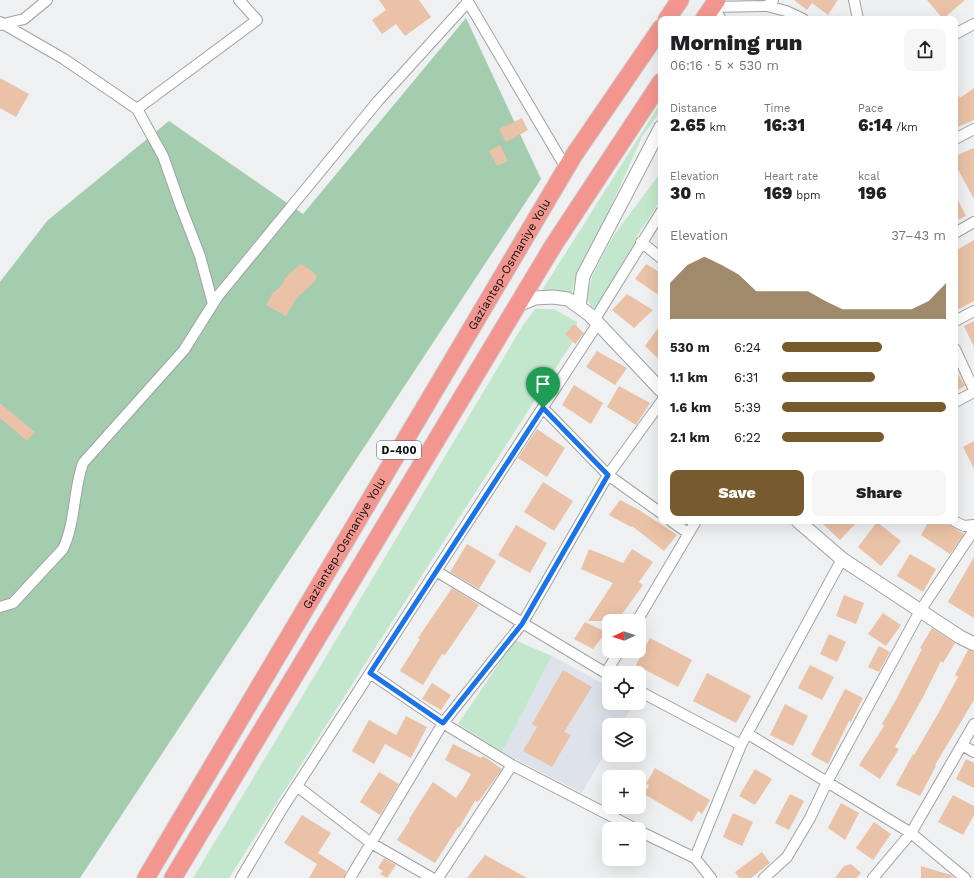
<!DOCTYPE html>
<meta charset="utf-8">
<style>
:root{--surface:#fff;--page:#f6f6f6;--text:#202124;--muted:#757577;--accent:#775b2e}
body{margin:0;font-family:"Work Sans",sans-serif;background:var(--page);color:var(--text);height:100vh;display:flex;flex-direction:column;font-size:15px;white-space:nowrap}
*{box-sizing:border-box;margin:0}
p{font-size:13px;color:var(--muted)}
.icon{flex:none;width:22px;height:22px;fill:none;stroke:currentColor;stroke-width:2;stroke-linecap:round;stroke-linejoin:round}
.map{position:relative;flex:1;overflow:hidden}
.side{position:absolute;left:658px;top:16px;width:300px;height:508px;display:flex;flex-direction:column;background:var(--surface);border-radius:8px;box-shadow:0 4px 16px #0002}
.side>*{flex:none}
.needle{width:26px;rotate:266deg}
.fabs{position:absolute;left:602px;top:614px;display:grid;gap:8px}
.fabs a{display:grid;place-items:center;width:44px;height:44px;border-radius:8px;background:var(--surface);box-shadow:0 4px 16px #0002;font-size:20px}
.pin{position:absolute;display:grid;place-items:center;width:34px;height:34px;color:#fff;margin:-41px -17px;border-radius:50% 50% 50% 0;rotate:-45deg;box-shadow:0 0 4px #0007}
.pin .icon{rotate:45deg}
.round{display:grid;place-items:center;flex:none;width:42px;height:42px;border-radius:8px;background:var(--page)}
.headline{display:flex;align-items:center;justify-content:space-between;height:68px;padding:0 12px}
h1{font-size:22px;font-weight:800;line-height:30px}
.stats{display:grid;grid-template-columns:repeat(3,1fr);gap:6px;height:68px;padding:4px 12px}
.stats div{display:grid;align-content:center}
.stats b{font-size:17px;font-weight:800}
.stats small{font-size:11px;font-weight:400}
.stats p{font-size:11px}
.chart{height:112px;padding:8px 12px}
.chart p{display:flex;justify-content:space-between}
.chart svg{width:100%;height:72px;margin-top:4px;fill:var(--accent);opacity:.7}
.primary-button{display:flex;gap:8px;margin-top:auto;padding:8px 12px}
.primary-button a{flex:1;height:46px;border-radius:8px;background:var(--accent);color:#fff;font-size:16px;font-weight:800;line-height:46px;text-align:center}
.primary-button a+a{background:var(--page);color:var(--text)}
ul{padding:0 12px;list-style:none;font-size:13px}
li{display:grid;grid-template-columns:64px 48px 1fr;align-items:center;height:30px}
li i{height:10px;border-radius:5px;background:var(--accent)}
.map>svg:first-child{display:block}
.built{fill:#dee3eb}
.green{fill:#c3e7cd}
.forest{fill:#a4ccaf}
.building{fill:#eac2a7}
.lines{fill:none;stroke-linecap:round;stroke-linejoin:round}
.minor-casing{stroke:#a0a1a2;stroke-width:12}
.tertiary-casing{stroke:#a0a1a2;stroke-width:15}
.trunk-casing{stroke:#cacaca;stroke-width:19}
.minor{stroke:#fff;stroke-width:10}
.tertiary{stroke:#fff;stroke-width:13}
.trunk{stroke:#f39690;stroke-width:17}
.route-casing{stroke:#fff;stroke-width:8}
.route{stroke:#1a73e8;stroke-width:5}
.labels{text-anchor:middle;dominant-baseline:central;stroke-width:3;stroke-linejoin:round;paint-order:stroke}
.shield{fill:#fcfdff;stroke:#555657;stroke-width:1}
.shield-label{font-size:11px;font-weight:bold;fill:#0e0e0f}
.street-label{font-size:12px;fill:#0e0e0f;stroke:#fcfdff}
</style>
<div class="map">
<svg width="974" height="878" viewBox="0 0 974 878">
<rect width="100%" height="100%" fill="#eef0f1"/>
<path class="built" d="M552,656L609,687V703H634L621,725H609V746L582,793L502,752Z"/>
<path class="green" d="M661,102V110L642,137L603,224L576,275L571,296L541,292Z
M661,172V199L635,239V245L596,308L591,307L587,298L592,277L601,259L614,235Z
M535,309H554L577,322V335L379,642L229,878H193L324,660L523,325Z
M515,640L552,656L502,752L458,724Z"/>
<path class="forest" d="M466,18L541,179L80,878H0V282L47,221L169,121L303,214Z"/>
<path class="building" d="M379,0H419L431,17L405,36L396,24L382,34L372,20L386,10Z
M794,0H838L828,15L812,3L807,10Z
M927,0H965L943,19Z
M0,78L29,94L16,117L0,108Z
M955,88L960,98L974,88V120L955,128Z
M522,118L528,130L506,142L499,129Z
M500,145L508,161L497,166L489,151Z
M974,148V199L955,164V156Z
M955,194L966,216L955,221Z
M974,240V301L955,311V251Z
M300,264L311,270L317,276L314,282L296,299L286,316L266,305L272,294L282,285L285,278Z
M646,264L661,273V290L657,294L635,279Z
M627,294L653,310L634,328L612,310Z
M974,321V347L964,326Z
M574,324L584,333L575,344L565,334Z
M661,324V361L645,346Z
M597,351L627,368L615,385L586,367Z
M955,369L965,386L955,391Z
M574,385L603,403L591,424L562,405Z
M619,386L650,403L636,425L607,407Z
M0,403L35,432L27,441L0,418Z
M537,429L565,448L547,477L518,458Z
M974,441V469L963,447Z
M543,482L573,501L554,531L524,512Z
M620,500L639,510L677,535L664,551L632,526L631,527L609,515Z
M820,521H858L840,540Z
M929,521H943L964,534L950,554L921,535Z
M877,522L901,541L881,566L858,547Z
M516,525L547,543L530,573L498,555Z
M467,544L496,561L479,589L450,572Z
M589,549L623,563L632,549L653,562L639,582L643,585L617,621H588L613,583L581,569Z
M910,554L936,569L923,592L897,576Z
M974,557V618L948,602Z
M452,588L479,605L445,655L442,654L423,685L400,671L420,639L418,638Z
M844,595L864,603L856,624L836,616Z
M883,613L901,625L886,646L868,634Z
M585,622L606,632L593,649L574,639Z
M932,628L955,643L943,663L941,661L923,697L895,747L899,749L880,779L859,765L884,726L882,724L897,698L922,649L920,648Z
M829,634L846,642L837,662L820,654Z
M650,638L692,660L678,687L636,665Z
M879,646L890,652L879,672L868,667Z
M968,650L974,652V700L935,765L936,766L920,796L896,785L913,754L914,755L939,712L958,677L955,675Z
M810,665L834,677L822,700L798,688Z
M563,670L592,687L564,732L571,735L552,767L523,751L537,727L532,724Z
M707,673L751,696L736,723L693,701Z
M432,683L451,695L441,710L422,699Z
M845,689L863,698L851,722L849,721L828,764L811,755Z
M785,704L808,716L793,746L770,735Z
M406,716L427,727L411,758L385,744L374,764L352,751L369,720L396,735Z
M453,744L481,758L483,756L502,769L478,802L475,801L459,828L458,827L435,863L397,840L410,820L409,819L433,782L456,798L463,788L471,774L445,760Z
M966,759L974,763V788L956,779Z
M655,768L710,800L702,814L698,811L692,822L644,794L649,785L646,784Z
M755,769L772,779L755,805L739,796Z
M379,772L399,784L380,815L360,802Z
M790,794L804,801L789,830L775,823Z
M953,795L974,806V815L963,835L938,822Z
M841,803L859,813L845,840L828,828Z
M733,813L753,822L742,846L723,837Z
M302,815L331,833L318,853L346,871L344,878H309L317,864L284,843Z
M874,822L891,834L873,860L856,848Z
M762,852L770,863L751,878H739L735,872Z
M485,855L527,878H467Z
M384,858L396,865L387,878L380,874L383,871L378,868Z
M851,864L861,873L856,878H835L844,866Z
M921,866L951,875L954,878H921Z"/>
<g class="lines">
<defs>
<path id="minor" d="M467,0L566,168
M854,0L858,19
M767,6L786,11L803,19
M712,7L767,6L773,0
M0,22L64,59L137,109L163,156L181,207L200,256L213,304
M0,25L24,19L47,0
M955,34L974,24
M137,109L257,20L239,0
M955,139L974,129
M955,233L974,222
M641,242L661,258
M595,319L661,212
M955,321L974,311
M955,349L974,390
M955,402L974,392
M543,408L608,475L661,513
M671,521L688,533
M954,521L964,526L974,525
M436,571L609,675
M0,607L13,603L63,549C76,521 73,491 83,463L184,350L218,296L378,101L468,2
M637,621L696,521
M370,673L443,723L512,765L636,829
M606,673L619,651
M639,691L741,745L842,559
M748,734L911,833L965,878
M962,745L974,752
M298,787L371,843L432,878
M639,831L695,858L711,878
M695,858L741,745
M241,878L282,809L436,571L598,323
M350,878L443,723L522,624L608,475L661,402
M438,878L512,765
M764,878L787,857L810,818L827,782L920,611L974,530
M873,878L911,833L974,724"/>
<path id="tertiary" d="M712,7L719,19
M518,305L535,298L553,297L568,299L590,315L661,390
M579,307L583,276L661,127
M798,521L842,559L960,637L974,644"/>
<g id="trunk">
<path d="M667,19L680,0"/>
<path d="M704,19L717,0"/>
<path id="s1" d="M146,878L574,155L661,28"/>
<path d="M173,878L553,246L661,82"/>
</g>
</defs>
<use href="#minor" class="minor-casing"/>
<use href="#tertiary" class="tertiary-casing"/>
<use href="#trunk" class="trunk-casing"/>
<use href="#minor" class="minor"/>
<use href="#tertiary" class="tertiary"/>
<use href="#trunk" class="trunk"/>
</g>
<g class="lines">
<defs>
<path id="route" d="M543,408L608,475L522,624L443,723L370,673Z"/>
</defs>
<use href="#route" class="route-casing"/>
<use href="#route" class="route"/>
</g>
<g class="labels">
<rect class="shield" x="377" y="441" width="44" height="18" rx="3"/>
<g class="shield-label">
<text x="399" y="450">D-400</text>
</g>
<g class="street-label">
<text stroke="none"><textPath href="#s1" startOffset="713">Gaziantep-Osmaniye Yolu</textPath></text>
<text stroke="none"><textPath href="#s1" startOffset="389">Gaziantep-Osmaniye Yolu</textPath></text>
</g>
</g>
</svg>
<div class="fabs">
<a><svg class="needle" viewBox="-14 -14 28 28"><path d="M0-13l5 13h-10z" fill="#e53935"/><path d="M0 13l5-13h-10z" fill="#757577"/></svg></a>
<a><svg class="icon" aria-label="locate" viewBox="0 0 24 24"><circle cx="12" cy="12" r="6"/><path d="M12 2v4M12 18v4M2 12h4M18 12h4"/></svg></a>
<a><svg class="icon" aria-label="layers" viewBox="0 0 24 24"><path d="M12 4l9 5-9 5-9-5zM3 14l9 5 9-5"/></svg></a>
<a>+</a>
<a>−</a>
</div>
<div class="pin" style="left:543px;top:408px;background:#1e9e55"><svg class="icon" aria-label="arrive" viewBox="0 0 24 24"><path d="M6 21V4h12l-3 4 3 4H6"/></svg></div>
<section class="side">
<div class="headline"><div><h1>Morning run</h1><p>06:16 · 5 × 530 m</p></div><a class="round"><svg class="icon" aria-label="share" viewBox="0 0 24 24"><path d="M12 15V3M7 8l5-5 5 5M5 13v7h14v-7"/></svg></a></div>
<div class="stats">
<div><p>Distance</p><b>2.65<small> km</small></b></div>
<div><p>Time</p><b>16:31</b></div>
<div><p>Pace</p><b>6:14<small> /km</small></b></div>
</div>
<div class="stats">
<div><p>Elevation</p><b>30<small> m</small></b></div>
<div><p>Heart rate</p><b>169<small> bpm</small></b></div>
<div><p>kcal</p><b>196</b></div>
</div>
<div class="chart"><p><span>Elevation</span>37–43 m</p>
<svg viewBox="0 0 160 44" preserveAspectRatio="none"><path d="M0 44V22L10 11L20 6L30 11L40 17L50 27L60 27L70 27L80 27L90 33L100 38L110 38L120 38L130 38L140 38L150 33L160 22V44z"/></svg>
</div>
<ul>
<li><b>530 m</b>6:24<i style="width:61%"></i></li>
<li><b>1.1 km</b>6:31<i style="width:57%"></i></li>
<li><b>1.6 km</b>5:39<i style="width:100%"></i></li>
<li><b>2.1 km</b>6:22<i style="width:62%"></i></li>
</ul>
<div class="primary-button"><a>Save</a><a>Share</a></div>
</section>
</div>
